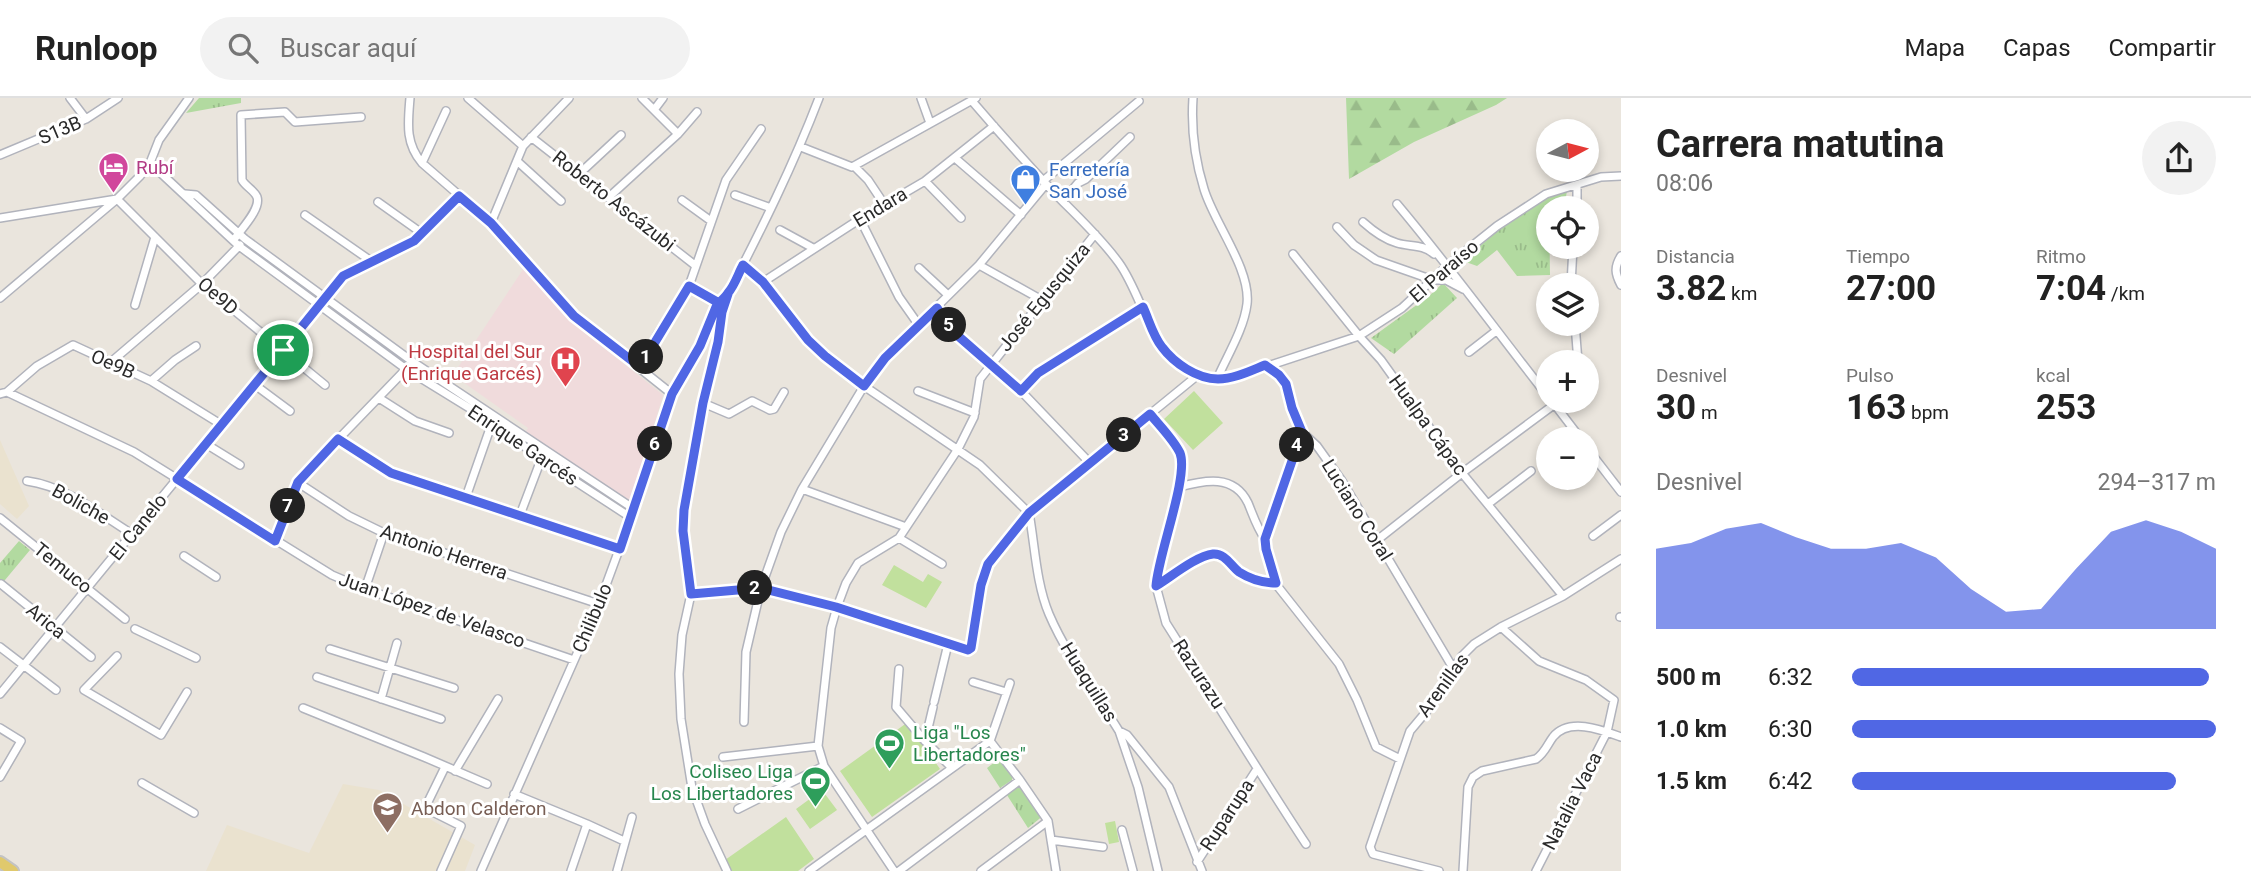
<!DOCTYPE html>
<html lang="es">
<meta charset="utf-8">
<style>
:root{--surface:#fff;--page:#f2f2f2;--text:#222;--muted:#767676;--line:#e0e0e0;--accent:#5067e4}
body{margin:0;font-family:Roboto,sans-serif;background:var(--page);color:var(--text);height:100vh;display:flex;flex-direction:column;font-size:26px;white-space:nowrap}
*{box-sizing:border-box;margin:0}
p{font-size:23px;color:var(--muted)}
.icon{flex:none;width:38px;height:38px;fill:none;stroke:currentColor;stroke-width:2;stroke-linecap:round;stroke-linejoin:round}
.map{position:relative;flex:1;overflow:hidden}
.details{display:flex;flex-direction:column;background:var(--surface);width:630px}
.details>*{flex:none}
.needle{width:46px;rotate:83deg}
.buttons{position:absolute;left:1536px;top:21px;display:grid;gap:14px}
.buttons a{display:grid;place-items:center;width:63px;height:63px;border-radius:50%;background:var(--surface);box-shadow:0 4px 10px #0003;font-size:35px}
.pin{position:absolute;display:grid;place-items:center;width:60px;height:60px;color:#fff;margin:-30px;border:4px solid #fff;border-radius:50%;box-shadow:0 2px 7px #0007}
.km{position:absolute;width:35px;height:35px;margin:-18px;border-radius:50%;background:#222;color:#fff;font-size:19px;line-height:35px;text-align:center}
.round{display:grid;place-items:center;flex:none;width:74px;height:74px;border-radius:37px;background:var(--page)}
.summary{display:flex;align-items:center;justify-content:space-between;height:119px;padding:0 35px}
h1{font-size:38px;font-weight:700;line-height:52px}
.metrics{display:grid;grid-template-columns:repeat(3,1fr);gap:10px;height:119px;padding:7px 35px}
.metrics div{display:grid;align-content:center}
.metrics b{font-size:35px;font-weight:700}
.metrics small{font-size:19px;font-weight:400}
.metrics p{font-size:19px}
.chart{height:196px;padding:14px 35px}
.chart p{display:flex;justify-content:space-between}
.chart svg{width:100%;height:126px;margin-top:7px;fill:var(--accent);opacity:.7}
ul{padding:0 35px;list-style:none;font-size:23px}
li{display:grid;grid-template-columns:112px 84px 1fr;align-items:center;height:52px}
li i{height:18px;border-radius:9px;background:var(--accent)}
header{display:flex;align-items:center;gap:42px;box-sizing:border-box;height:98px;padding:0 35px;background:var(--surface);border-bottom:2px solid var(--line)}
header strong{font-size:33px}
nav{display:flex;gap:38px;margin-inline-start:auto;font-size:24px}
.search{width:490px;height:63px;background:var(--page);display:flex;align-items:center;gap:18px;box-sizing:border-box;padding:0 24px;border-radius:38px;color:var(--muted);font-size:26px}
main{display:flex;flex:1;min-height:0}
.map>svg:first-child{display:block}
.education{fill:#eae2cf}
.medical{fill:#f0dbdc}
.grass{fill:url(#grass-tufts)}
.forest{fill:url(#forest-firs)}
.pitch{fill:#c1e09d}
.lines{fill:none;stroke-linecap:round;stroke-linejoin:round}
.minor-casing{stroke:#b1b3bc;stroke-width:10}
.primary-casing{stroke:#c3c3c3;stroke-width:14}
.minor{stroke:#fff;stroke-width:7}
.primary{stroke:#e0c96d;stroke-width:10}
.route-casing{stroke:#fff;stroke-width:14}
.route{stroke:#5067e4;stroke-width:9}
.labels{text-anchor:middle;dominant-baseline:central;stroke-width:6;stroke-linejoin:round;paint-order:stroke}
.street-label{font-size:19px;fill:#2a2a2a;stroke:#fff}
.hotel-label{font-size:19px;fill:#b23c85;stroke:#fff;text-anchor:start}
.shop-label{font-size:19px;fill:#366cbe;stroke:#fff;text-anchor:start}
.health-label{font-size:19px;fill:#be3a42;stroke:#fff;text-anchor:end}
.leisure-label{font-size:19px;fill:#27864d;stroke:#fff;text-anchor:start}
.education-label{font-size:19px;fill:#785e54;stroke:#fff;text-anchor:start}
</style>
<header>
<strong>Runloop</strong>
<div class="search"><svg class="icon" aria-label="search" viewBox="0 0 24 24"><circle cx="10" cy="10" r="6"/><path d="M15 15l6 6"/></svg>Buscar aquí</div>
<nav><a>Mapa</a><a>Capas</a><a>Compartir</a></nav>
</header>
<main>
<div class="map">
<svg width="1621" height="773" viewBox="0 0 1621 773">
<defs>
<pattern id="grass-tufts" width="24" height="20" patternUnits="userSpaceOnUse" patternTransform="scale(1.75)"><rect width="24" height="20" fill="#b2daa0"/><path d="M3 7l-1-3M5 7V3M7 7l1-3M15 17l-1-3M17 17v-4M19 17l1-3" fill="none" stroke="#99bb8a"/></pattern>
<pattern id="forest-firs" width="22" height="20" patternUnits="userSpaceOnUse" patternTransform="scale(1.75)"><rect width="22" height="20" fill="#b2daa0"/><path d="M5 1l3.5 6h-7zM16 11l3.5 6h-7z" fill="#99bb8a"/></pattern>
</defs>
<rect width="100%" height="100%" fill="#eae5dd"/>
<path class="education" d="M0,342L29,408L17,421L0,406Z
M343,686L379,692L475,747L465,773H206L227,727L309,755Z"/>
<path class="medical" d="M524,170L578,229L663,297L630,407L525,335L528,330L453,277Z"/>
<path class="grass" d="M199,0H241V5L186,15Z
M1567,93L1564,110H1549L1550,177L1517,178L1497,152L1477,168L1463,163C1494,136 1527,104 1567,93Z
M1443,185L1457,200L1394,256L1371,240L1429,198Z
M19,443L30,452L0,488V465Z
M1000,660L1013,677L1012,682L1000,690L987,670Z
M1022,684L1044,717L1028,730L1005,694Z"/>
<path class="forest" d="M1346,0H1507L1496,7L1414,44L1349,81Z"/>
<path class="pitch" d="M1194,293L1223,325L1193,352L1164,321Z
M894,467L923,484L928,476L942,484L926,510L882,487Z
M908,624L940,671L872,719L840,673Z
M822,692L837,712L810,731L796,711Z
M786,719L814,761L798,773H732L725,762Z
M1115,723L1119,744L1109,746L1105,725Z"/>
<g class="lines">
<defs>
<path id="minor" d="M70,0L86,21
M410,0C408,25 405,45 422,65L491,125L574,218L672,296
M468,0L523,48
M642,0L678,36
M921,0L930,25
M1193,0C1191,30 1195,62 1204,91C1214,125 1251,171 1247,206C1244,231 1227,258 1217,281
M972,3C996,31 1021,59 1047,87C1071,113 1098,136 1119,165C1140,194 1148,240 1175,262C1193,277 1211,282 1234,279L1359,238L1402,210L1447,168L1497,128L1546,96L1601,79L1621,78
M654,12L663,0
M531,39L696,168
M801,49L852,69L976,0
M0,57L86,21L118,0
M955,60L1021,117
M517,63L561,103
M150,65L239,148L406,271L492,324L541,361L630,419
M422,65L446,13
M854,68L868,82L884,106
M579,76L621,37
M925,83L961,120
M1043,83L1139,3
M1577,87V110
M185,96L196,97L245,141L413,264L634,411
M735,97L771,110
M609,99L678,36L697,14
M682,102L711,123
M1063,103L1078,85L1086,81L1130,39
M378,104L423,136
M1397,106C1450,169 1498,235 1549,300
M305,117L371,163
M0,120L117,101L202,186L325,287
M860,121L899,199L918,226
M1363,124C1373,133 1383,141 1397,145C1410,149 1423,146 1434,156
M491,125L523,48L569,0
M1337,129L1354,147L1376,162L1433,182H1446L1463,191
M780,132L813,150
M236,139C242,130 261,111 257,99C254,92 246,89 242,82L241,17L285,14L295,24L361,19
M1293,156L1359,238L1381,262L1462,375L1563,498
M1621,158C1614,169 1615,176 1621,187
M743,167L763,184L808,242L825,258L864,288L980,367L1029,415
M979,167L1042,202
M919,170L948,197
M763,184L860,121L925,83L994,28
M1571,187L1573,149
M689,188L719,205
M0,200L117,101L140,78L150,65L159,42L189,0
M135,207L155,139
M937,210L957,237L1021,293L1089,364
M1575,226L1578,264
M1469,254L1496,233
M111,264L202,186L240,147
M1265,267L1279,277L1286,286L1291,310L1302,334L1317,348L1342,383L1453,570
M640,269L657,237L689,188L726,82L761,31
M151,283L175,262L196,248
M255,287L290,313
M918,293L975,315
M1021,293L1038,275L1143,209
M7,294L37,268L73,247L151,283L222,327
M0,296L7,294L134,354L332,477L365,491L574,562
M379,300L415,323L449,335
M1552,303L1581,341
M703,305L729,316L752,303L770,312L774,311L784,294
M1150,316L1178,352L1182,367L1179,389L1158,470L1156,488L1166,525C1213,599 1258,673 1306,746
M1302,334L1265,441L1266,451L1275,485L1339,566L1357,602L1376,649L1400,661
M338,341L391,375L619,451
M206,346L240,367
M1587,350L1621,394
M27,383C65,388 100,416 132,436
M297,384L349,418L384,435L599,506
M1179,389C1205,382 1234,376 1248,405C1253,417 1257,430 1265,441
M802,391L906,429
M466,399L493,322
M1488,406L1531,373
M1029,415C1035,448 1036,485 1049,516C1066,556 1096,596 1119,633L1127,637L1169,689L1202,773
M520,417L542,359
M0,420L125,521
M1593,438L1621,417
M899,440L942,466
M275,443L297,384L408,269
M1376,443L1462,375L1559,303
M184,458L216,479
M1,486L91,559
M1156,488C1171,479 1196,458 1213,456C1225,455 1231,467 1239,474C1250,481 1263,485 1275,485
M365,491L384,435
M691,496L761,490L837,509L968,552L971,550L981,487L988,466L1029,415L1198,277
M1620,519H1621
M1501,529L1539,563L1586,582L1614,602L1607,634L1536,773
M135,531L196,560
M0,549L56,592
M330,551L454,590
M117,558L84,592L161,637L187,594
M899,571L896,609L924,642L952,670
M317,579L441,621
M973,584L1006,594
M0,596L343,179L414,143L459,98
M381,601L397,545
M934,604L948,546
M303,610L424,659L487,686
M744,624L746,554L761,490L781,434L802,391L864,288L885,260L979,167L1046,86
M0,630L21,643L0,679
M1119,633L1138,689L1158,773
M925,643L933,609
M990,643L1010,585
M723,659L818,648
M455,673L498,601
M142,685L194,715
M514,696L587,726L624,743
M738,711L824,668
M1122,732L1133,773
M1051,742L1103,749
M1197,764L1257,671
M441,773L461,728L425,710L445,669
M481,773L599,506L634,411L672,296L700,249L716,209L721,201L728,196C761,132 793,68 819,0
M571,773L587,726
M617,773L632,719
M727,773L705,726L692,690L681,621L679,576L682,537L691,496L683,433L684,412L703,305L718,244L722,214L728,197
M809,773L990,643L1020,682L1048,723L1056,773
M894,773L824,668L818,648L831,530L837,509L846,485L858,465L899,440L958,351L974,319L980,281L1095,136
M899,773L1020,682
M981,773L1048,723
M1439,773L1373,756L1370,749L1410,633L1426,614L1462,558L1474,546L1501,529L1563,498L1621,461
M1463,773L1468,689L1473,679L1482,673L1536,661C1545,655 1547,647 1553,639C1569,619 1602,632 1621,639"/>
<path id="primary" d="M0,764L13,773"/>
</defs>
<use href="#minor" class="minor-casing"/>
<use href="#primary" class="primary-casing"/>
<use href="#minor" class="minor"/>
<use href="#primary" class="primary"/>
</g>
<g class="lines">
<defs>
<path id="route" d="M283,252L343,178L414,143L459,98L491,125L574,218L640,269L689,188L719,205L728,196L722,214L718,244L703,305L684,412L683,433L691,496L761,490L836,509L968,552L971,550L981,487L988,466L1029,415L1150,316C1160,328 1174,342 1180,355C1189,378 1158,457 1156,488C1171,479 1196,458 1213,456C1225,455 1231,468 1239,474C1250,481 1263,485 1276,485L1266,451L1265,441L1302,334L1292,310L1286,286L1279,277L1265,267C1250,273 1234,281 1218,281C1197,281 1174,265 1162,249C1153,238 1149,222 1143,209L1038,275L1021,293L957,237L937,210L885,260L864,288L825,258L808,242L763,184L743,167C738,176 735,187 728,195C725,200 720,203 716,209L700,248L672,296L620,451L391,375L338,341L298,384L275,443L177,381L283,252"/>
</defs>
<use href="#route" class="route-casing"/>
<use href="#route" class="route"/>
</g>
<defs>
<symbol id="hotel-pin" viewBox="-11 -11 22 30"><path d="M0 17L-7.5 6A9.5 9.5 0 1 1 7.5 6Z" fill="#d1479c" stroke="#fff"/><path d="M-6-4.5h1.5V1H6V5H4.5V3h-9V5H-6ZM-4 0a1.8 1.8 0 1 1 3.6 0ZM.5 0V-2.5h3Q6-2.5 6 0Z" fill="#fff"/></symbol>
<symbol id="shop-pin" viewBox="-11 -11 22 30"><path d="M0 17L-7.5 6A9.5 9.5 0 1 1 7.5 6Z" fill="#3f7fe0" stroke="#fff"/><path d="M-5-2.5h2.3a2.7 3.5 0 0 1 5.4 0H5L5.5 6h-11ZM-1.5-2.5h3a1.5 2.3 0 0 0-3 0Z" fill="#fff"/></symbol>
<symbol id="hospital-pin" viewBox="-11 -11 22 30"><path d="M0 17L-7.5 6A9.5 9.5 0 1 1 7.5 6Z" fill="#e0444e" stroke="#fff"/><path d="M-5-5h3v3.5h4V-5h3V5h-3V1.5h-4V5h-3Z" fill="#fff"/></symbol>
<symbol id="stadium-pin" viewBox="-11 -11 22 30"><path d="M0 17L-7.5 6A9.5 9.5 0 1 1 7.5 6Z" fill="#2e9e5b" stroke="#fff"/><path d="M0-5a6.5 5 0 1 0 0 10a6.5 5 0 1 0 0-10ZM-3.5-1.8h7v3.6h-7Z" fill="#fff"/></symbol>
<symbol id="school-pin" viewBox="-11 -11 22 30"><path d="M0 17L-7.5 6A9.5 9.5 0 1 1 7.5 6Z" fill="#8d6e63" stroke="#fff"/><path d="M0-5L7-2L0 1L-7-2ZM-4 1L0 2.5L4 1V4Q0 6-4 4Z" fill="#fff"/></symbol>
</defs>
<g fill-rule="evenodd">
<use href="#hotel-pin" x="96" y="52" width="35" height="47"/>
<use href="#shop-pin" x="1008" y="64" width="35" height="47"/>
<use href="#hospital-pin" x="548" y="246" width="35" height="47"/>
<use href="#stadium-pin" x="872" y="628" width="35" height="47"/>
<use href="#stadium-pin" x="798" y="666" width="35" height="47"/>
<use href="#school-pin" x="370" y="692" width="35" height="47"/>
</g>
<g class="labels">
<g class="street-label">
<text transform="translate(60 32) rotate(-23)">S13B</text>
<text transform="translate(614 103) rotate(38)">Roberto Ascázubi</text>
<text transform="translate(880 109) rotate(-31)">Endara</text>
<text transform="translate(1444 173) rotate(-41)">El Paraíso</text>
<text transform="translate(218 198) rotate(41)">Oe9D</text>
<text transform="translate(1044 199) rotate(-51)">José Egusquiza</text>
<text transform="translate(113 266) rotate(24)">Oe9B</text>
<text transform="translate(1428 327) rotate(54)">Hualpa Cápac</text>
<text transform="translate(523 347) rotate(34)">Enrique Garcés</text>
<text transform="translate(81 406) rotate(29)">Boliche</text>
<text transform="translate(1357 412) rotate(58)">Luciano Coral</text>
<text transform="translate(138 429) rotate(-51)">El Canelo</text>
<text transform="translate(444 454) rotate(19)">Antonio Herrera</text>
<text transform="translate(63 470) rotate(39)">Temuco</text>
<text transform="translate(432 512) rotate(19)">Juan López de Velasco</text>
<text transform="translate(592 520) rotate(-67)">Chilibulo</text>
<text transform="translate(46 523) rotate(39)">Arica</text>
<text transform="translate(1199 576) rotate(57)">Razurazu</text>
<text transform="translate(1089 584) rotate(58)">Huaquillas</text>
<text transform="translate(1443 587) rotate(-54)">Arenillas</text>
<text transform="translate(1572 703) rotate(-63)">Natalia Vaca</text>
<text transform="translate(1227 717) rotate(-57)">Ruparupa</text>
</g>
<g class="hotel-label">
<text x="136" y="69">Rubí</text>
</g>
<g class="shop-label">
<text x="1049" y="71">Ferretería<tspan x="1049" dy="22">San José</tspan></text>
</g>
<g class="health-label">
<text x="542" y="253">Hospital del Sur<tspan x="542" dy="22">(Enrique Garcés)</tspan></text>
</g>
<g class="leisure-label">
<text x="913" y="634">Liga "Los<tspan x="913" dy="22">Libertadores"</tspan></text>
<text x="793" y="673" text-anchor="end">Coliseo Liga<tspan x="793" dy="22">Los Libertadores</tspan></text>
</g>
<g class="education-label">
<text x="411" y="710">Abdon Calderon</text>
</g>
</g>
</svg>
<div class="buttons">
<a><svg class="needle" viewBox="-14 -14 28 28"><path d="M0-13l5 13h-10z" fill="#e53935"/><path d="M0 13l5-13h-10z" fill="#767676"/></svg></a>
<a><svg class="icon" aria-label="locate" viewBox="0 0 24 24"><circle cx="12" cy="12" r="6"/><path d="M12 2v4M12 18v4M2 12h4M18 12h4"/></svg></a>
<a><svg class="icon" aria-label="layers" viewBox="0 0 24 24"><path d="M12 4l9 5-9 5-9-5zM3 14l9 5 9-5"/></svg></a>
<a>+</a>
<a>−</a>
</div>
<div class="pin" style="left:283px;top:252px;background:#1e9e55"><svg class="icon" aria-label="arrive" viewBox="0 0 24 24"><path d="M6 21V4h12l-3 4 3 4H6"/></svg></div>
<b class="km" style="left:646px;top:259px">1</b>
<b class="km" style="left:755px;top:490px">2</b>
<b class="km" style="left:1124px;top:337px">3</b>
<b class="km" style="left:1297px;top:347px">4</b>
<b class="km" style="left:949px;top:227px">5</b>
<b class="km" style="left:655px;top:346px">6</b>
<b class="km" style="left:288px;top:408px">7</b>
</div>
<section class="details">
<div class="summary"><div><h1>Carrera matutina</h1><p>08:06</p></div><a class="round"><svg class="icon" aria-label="share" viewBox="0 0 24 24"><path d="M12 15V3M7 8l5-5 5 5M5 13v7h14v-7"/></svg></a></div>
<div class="metrics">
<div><p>Distancia</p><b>3.82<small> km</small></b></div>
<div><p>Tiempo</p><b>27:00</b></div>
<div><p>Ritmo</p><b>7:04<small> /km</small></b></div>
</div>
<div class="metrics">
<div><p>Desnivel</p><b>30<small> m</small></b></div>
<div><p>Pulso</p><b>163<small> bpm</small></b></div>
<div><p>kcal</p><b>253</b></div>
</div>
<div class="chart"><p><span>Desnivel</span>294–317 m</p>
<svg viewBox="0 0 160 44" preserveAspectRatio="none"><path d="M0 44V16L10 14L20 9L30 7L40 12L50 16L60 16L70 14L80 19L90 30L100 38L110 37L120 23L130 10L140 6L150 10L160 16V44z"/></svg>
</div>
<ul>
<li><b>500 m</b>6:32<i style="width:98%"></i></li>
<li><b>1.0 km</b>6:30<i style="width:100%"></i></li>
<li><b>1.5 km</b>6:42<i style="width:89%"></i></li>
</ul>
</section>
</main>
